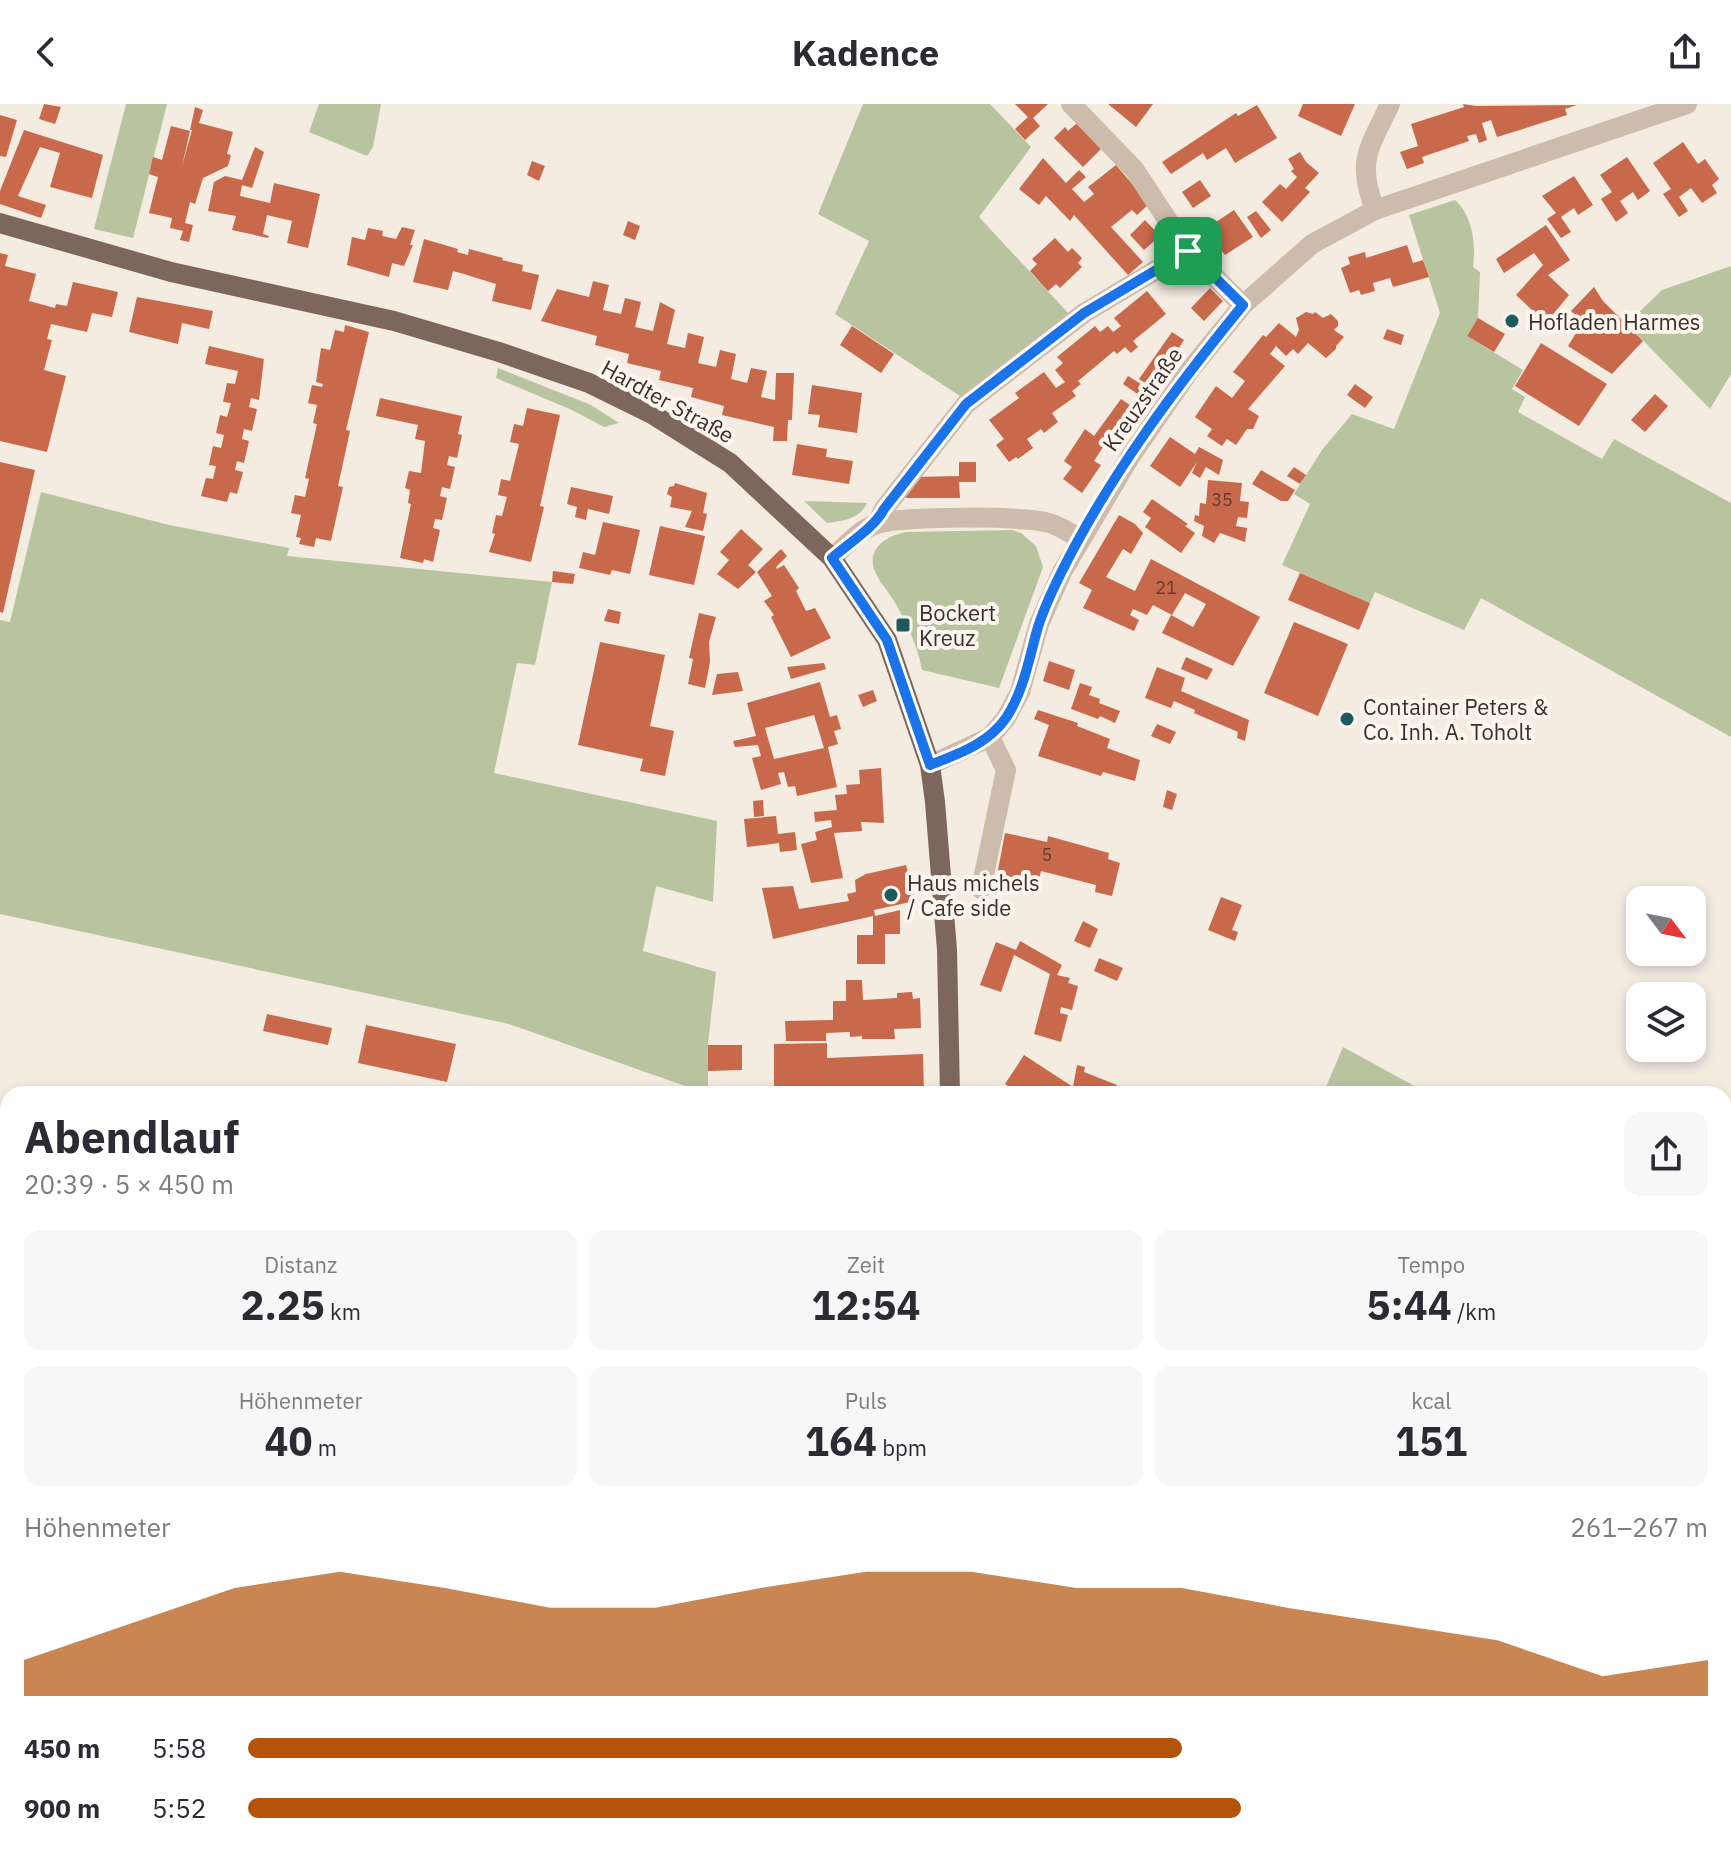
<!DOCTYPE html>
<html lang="de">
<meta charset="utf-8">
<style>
:root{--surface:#fff;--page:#f7f7f7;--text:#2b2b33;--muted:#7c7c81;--accent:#b45309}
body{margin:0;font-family:"IBM Plex Sans",sans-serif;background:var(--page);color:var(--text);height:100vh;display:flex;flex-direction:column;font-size:30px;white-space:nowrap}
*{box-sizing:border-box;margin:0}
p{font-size:26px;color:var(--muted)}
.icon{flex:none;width:44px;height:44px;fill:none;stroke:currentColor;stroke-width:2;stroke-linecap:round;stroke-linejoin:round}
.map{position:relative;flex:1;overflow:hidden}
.drawer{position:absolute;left:0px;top:982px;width:1732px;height:768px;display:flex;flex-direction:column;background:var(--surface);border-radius:24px 24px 0 0;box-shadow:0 4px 12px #0003}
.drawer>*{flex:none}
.needle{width:52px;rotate:122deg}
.tools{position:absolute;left:1626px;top:782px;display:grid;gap:16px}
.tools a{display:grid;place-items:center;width:80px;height:80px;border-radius:16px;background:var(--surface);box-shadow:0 4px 12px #0003;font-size:40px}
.pin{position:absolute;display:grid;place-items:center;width:68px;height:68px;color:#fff;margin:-34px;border-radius:16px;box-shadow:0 4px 12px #0006}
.round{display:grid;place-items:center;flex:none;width:84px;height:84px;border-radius:16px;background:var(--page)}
.head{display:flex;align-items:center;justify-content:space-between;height:136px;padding:0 24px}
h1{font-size:44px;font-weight:800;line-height:60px}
.figures{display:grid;grid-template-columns:repeat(3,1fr);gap:12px;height:136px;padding:8px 24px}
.figures div{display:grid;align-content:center;border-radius:16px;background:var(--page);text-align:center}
.figures b{font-size:40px;font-weight:800}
.figures small{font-size:22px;font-weight:400}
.figures p{font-size:22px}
.chart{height:224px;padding:16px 24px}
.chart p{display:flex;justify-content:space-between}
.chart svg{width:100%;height:144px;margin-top:8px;fill:var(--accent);opacity:.7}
ul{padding:0 24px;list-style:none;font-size:26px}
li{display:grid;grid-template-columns:128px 96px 1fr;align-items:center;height:60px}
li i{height:20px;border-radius:10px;background:var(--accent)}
header{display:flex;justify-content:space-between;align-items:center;height:104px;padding:0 24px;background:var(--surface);font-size:36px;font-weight:800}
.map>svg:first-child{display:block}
.green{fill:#b8c4a0}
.building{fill:#c8694b;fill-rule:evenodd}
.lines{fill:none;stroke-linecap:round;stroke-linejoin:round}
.minor{stroke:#cdbbac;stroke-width:20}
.major{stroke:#7d675c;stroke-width:20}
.route-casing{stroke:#fff;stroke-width:16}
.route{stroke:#1a73e8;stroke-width:10}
.poi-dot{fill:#1f5a5e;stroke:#fbf5ee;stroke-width:3}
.labels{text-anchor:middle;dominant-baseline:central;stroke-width:8;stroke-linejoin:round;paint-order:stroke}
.number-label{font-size:18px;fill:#5e3e33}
.poi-label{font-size:22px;fill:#3b302b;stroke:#fbf5ee;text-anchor:start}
.street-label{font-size:22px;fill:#3b302b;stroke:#fbf5ee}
</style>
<header><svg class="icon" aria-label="back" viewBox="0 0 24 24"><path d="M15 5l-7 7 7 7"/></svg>Kadence<svg class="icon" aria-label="share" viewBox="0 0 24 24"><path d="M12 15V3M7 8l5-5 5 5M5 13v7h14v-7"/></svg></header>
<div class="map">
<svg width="1731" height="1750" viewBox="0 0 1731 1750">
<rect width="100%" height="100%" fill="#f4ebe1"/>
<path class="green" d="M126,0H167L133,134L94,125Z
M319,0H381L373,43L367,52L309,28Z
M863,0H990L1031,43L979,113L1070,211L963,294L835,210L869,137L818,110Z
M1455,96C1473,112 1476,141 1473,163L1480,168L1478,214L1467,232L1523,266L1512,285L1525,293L1518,308L1602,355L1614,335L1731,399V633L1481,494L1464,526L1375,488L1370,499L1282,461L1310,400L1294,390L1322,346L1352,310L1394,325L1440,209L1409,111Z
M1731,162V270L1710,305L1627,220L1662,186Z
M498,264L591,301L619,319L604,323L572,306L496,274Z
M41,388L169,421L289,444L287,452L552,478L535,561L517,559L494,669L717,717L713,798L656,782L643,847L716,868L708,940V990L509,920L0,810V516L10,518Z
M804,397L867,399C860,415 843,417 827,419Z
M1012,426L1021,429L1036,442L1043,463L999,584L922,566C918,543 906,517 894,497C888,487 877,475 874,465C867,443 889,431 906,428Z
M1343,943L1429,990H1323Z
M1365,1742H1651L1639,1750H1357Z"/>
<path class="building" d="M44,0L61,3L55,20L39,15Z
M1015,0H1048L1033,14L1040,22L1025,36L1015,25L1028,13Z
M1108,0H1153L1136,23Z
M1303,0H1355L1341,32L1298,12Z
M1463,0L1476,2L1577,1L1565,5L1567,11L1497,33L1491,16L1482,19L1487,36L1479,39L1476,30L1467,32L1469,37L1422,53L1424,59L1407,65L1400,48L1418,42L1411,20L1464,3Z
M1257,1L1277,34L1235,59L1226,44L1207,56L1203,49L1171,70L1162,58L1236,9L1238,12Z
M195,3L203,6L199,19L233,28L227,50L231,51L228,62L203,74L195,100L190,98L185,119L193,121L189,138L180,136L183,127L170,124L172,114L149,109L158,73L149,70L153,53L162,56L171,22L190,27L182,62L192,26H190Z
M0,11L17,16L6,53L0,52Z
M1077,19L1101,45L1083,63L1054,34L1065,23L1068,27Z
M24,26L103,51L92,94L50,83L60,49L40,43L18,92L46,101L41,114L0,100V87Z
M1683,38L1698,60L1705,55L1719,75L1712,81L1717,89L1702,99L1691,84L1679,93L1688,107L1679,113L1663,90L1671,85L1653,59Z
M255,43L264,48L252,84L242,81L240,92L270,99L274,79L320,90L308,144L287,139L292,117L267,111L263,130L269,132L268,134L232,126L236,112L208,107L214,78L225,72L242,76Z
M1300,48L1306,58L1319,69L1305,84L1310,88L1282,118L1262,98L1280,80L1286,85L1297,73L1291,67L1294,65L1288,55Z
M1627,53L1650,87L1638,96L1633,88L1620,97L1628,109L1616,118L1601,95L1612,88L1600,71Z
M1043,54L1066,79L1079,66L1086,73L1072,85L1084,98L1094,90L1088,83L1116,61L1149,100L1137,111L1132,106L1111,123L1143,158L1128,171L1074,111L1070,117L1046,92L1039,101L1019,85Z
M532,57L545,62L539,77L527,71Z
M1574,72L1593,101L1578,111L1574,104L1561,113L1571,128L1561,134L1547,115L1556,109L1542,92Z
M1200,76L1211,92L1193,104L1182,88Z
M1234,106L1253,133L1225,151L1221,146L1217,148L1214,144L1218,141L1207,124Z
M1256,107L1271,126L1261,134L1247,113Z
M1145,116L1160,132L1144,146L1130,131Z
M628,117L640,122L635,136L623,131Z
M1546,121L1570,156L1548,171L1569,191L1546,219L1516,191L1543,161L1534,149L1504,169L1496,155Z
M402,123L415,126L410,141H413L404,162L392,159L389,173L347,161L352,133L365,136L368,124L383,127L382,132L396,135Z
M1055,134L1068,148L1072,144L1082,154L1078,159L1082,163L1060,184L1056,180L1048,187L1030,167L1037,160L1032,155Z
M424,135L458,145L457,148L468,151L469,145L503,154L502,156L523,161L522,167L539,171L531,206L492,197L496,180L464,170L453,167L448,186L413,178Z
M1407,141L1413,159L1423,156L1429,173L1393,183L1390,174L1373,179L1375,187L1361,191L1359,186L1350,189L1341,164L1350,160L1348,153L1365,148L1366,154Z
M0,149L8,151L5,162L36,170L29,197L55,204L56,200L67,202L73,178L118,188L112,213L92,209L87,228L51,220L47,235L52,236L44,266L66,272L47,348L0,337Z
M593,177L609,181L603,206L621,210L625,194L641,198L635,223L653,227L660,198L675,206L667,240L685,244L688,229L704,233L698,259L716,263L720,246L736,250L731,275L747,279L751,264L767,267L761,293L775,296L776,269H794L792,316H788L787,337H773L774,323L722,311L724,302L691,293L693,284L659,276L661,267L627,259L629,250L595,241L597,232L541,217L557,185L589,193Z
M1594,183L1603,197L1643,237L1612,270L1568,242L1583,218L1571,207Z
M1210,184L1223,197L1204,217L1191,204Z
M1147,187L1166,210L1133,237L1138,243L1131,249L1125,243L1117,250L1114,247L1078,277L1081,280L1072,287L1076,292L1052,309L1058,318L1044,329L1041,325L1027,335L1033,344L1018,355L1016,353L1009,358L996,341L1004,335L989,316L1019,294L1015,289L1044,268L1056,284L1065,278L1055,266L1063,259L1057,253L1095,222L1100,228L1108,222L1113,228L1121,222L1114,214Z
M137,193L213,207L209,225L182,219L178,240L129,228Z
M1306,208L1313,210L1315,208L1323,214L1331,210L1338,217V222L1334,226L1344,233L1336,242V245L1326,254L1308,239L1298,250L1293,245L1286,252L1276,242L1270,250L1285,262L1248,305L1259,312L1253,325H1247L1236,341L1227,335L1222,342L1207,332L1212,325L1195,313L1216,282L1232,294L1245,277L1233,268L1263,231L1266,233L1279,219L1296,233L1299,226L1296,214Z
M1478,214L1505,230L1494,248L1467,232Z
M345,221L369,228L346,326L350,327L338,382L343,383L331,437L316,434L314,443L299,440L301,434L296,433L301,411L291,409L295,391L305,393L309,375L305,374L317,320L313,319L317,301L308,299L312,281L322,283L323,280L316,278L321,244L330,246L335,226L344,228Z
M852,222L894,250L881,269L840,241Z
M1387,225L1404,231L1401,241L1383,235Z
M1172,228L1184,236L1179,244L1182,247L1156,286L1139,275Z
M1541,239L1607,280L1579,322L1515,282Z
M209,242L264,255L259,296L251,294L249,303L257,305L252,327L244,325L242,335L249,337L244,359L237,357L235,366L243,368L237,390L230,388L227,398L201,392L206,374L213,375L216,362L209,361L213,342L221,344L224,331L216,329L220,311L227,313L231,299L223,298L227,279L235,280L238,267L205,260Z
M1128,272L1144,282L1139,291L1123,280Z
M1355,280L1373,293L1365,304L1347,291Z
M812,281L862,289L857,329L818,323L820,311L808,310Z
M1655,290L1668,302L1645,328L1631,316Z
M380,294L462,312L458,330L462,331L457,354L449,352L447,361L455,363L450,385L442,383L440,392L447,394L442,416L435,415L433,424L440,426L433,458L424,455L423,459L400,454L411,400L408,399L410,386L405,384L409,367L421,369L425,337L415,335L418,321L376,312Z
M1121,295L1136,305L1112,344L1105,340L1094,357L1101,361L1082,389L1063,375L1072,363L1064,357L1085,325L1094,332Z
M527,304L560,311L540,402L544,403L531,458L489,448L495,430L492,429L496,411L502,412L507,393L498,391L501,375L510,377L519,340L510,338L514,320L523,322Z
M1170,333L1195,350L1199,343L1223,356L1219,371L1206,363L1200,374L1192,369L1197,358L1180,383L1150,362Z
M797,340L827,345L826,353L853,357L849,380L792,371Z
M0,358L35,366L3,509L0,508Z
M959,358H976V378H959L960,394H906V383L914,373L959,372Z
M1294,363L1306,371L1300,380L1287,372Z
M1261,366L1295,386L1288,397H1281L1252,380Z
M1208,376L1242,379L1240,397L1249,398L1247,414L1238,413L1236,422L1247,424L1245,438L1220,429L1214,439L1202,432L1204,422L1194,417L1195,411L1199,412L1200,399L1206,400Z
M675,379L707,389L703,409L707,410L703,427L685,423L692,407L670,403L672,393L667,390L669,383L674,382Z
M571,383L613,392L609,410L588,405L586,416L575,413L577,403L567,400Z
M1152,395L1188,420L1185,422L1195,429L1181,449L1145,423L1151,414L1143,408Z
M1119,411L1135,420L1143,429L1131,450L1123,445L1106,473L1135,487L1151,455L1260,513L1233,562L1162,529L1171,511L1193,523L1206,500L1185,489L1172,511L1153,501L1147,511L1133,505L1130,511L1139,516L1134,527L1083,504L1092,486L1079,479Z
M603,418L640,426L630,470L612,466L610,471L579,464L583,448L595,451Z
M660,422L705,432L694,481L649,471Z
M741,425L763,445L748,461L756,468L738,485L717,470L729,456L720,448Z
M781,445L787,452L776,463L777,465L784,461L799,484L796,487L806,507L815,504L831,534L791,553L771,513L774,511L764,497L772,492L757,468Z
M553,467L575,470L573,480L552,478Z
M1300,469L1370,499L1359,526L1288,496Z
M608,505L621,508L619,520L604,517Z
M699,509L716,513L709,538L710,558L705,584L688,580L693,555L689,554Z
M1294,518L1348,540L1318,612L1264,589Z
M600,538L665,551L650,622L674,627L665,672L640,667L643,655L578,641Z
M1186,553L1213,565L1207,576L1181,565Z
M1049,557L1075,566L1069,586L1043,577Z
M824,559L826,565L791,575L787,563Z
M1157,563L1185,574L1181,587L1249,616L1245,637L1237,634L1238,628L1194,609L1195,606L1174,597L1171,604L1145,594Z
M738,568L743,587L712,591L717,570Z
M820,578L830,613L837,611L841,625L834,627L838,640L828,643L837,683L797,692L795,682L788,683L784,668L778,669L781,680L761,686L752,654L761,652L758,641L735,643L733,637L756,632L747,599ZM814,611L824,644L774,655L765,624Z
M1080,579L1092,583L1089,591L1100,595L1099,599L1120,607L1115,619L1100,612L1098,615L1071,605Z
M873,586L877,597L863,603L858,591Z
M1038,606L1078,619L1077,622L1110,635L1107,644L1140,656L1135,677L1103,668L1101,672L1038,652L1049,621L1034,615Z
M1157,620L1176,628L1170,640L1151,632Z
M881,664L884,719L861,718L862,727L834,729L843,774L811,779L801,740L817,736L815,728L832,723L831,716L815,718L814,708L837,706L835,691L847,690L846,681L860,680L859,666Z
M1167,686L1177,690L1172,706L1163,703Z
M763,696L764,712L754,713L753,697Z
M776,712L778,730L795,728L797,746L780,748L779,739L747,743L744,715Z
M1005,729L1047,738L1048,732L1109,749L1108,755L1120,759L1112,792L1095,788L1096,781L1041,767L1035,791L995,782Z
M906,761L915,797L874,806L875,812L900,806V830H885V860H857V831H873V812L773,835L762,784L793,782L799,805L849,797L847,790L856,788L855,776L866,770Z
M1221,793L1242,801L1232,826L1238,828L1235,837L1208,826Z
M1083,817L1098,825L1090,844L1074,837Z
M1020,837L1062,861L1057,871L1070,874L1068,879L1078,882L1072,906L1061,903L1060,909L1068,911L1061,938L1034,930L1050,870L1014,851L1001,888L980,881L996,838L1016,846Z
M1099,854L1123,864L1117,877L1094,867Z
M846,876H862L863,896L897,894V889L912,888L913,895L920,894L921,924L894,925L895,935H862V932L850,933V928L826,929V937H786L785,917L833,916V897H846Z
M267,910L332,924L328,941L263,927Z
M366,921L456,940L447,978L358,959Z
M827,939V954L923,950L924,990H774V940Z
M708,941H742V966L708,967Z
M1024,951L1073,983L1077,961L1085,963L1084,968L1117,981L1115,990H1020L1005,980Z
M876,1742H892L909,1747L908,1750H863V1744Z
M1146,1742H1274L1293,1750H1142Z"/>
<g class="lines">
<path class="minor" d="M1071,0L1134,65L1188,147L1243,201
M1375,106C1356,56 1369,45 1390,0
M877,420L884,405L966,300L1084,209L1188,147
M832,454C846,442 859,425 877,420C901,412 1029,411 1052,420C1061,423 1071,430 1080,434
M930,661L990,633L1006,614L1020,588L1039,520L1062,468L1130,353L1190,266L1243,201L1312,140L1375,106L1687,0
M981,785L1006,666L990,633
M922,1750L923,1742
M1116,1750L1121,1742"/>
<path class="major" d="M0,119L171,168L394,217L499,248L589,279L652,310L730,359L832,454L887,536L930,661L935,698L947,846L950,990
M1025,1742L1027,1750"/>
</g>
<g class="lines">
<defs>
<path id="route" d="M1188,147L1243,201C1176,283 1110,371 1062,467C1053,485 1044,504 1038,523C1029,554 1024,587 1006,614C988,640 958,650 930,661L887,536L832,454C849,439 875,423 884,405L966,300L1084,209Z"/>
</defs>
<use href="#route" class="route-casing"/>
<use href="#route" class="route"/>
</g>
<g class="poi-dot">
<circle cx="1512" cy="217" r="8"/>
<rect x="895" y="513" width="16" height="16" rx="4"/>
<circle cx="1347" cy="615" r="8"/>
<circle cx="891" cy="791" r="8"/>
</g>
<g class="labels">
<g class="number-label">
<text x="1222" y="395">35</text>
<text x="1166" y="483">21</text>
<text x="1047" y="750">5</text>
</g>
<g class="poi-label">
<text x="1528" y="217">Hofladen Harmes</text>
<text x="919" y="508">Bockert<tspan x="919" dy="25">Kreuz</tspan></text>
<text x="1363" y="602">Container Peters &amp;<tspan x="1363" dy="25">Co. Inh. A. Toholt</tspan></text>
<text x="907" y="778">Haus michels<tspan x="907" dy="25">/ Cafe side</tspan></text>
</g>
<g class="street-label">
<text transform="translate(1142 295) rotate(-55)">Kreuzstraße</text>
<text transform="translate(668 297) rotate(29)">Hardter Straße</text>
</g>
</g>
</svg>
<div class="tools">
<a><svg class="needle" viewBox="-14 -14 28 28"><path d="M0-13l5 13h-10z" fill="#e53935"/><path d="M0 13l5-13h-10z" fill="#7c7c81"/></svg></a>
<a><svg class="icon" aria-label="layers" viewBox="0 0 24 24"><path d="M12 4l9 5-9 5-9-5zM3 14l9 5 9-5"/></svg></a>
</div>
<div class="pin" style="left:1188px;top:147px;background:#1e9e55"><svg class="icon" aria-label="arrive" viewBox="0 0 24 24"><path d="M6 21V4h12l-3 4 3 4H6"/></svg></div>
<section class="drawer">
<div class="head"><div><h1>Abendlauf</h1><p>20:39 · 5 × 450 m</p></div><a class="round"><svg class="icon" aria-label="share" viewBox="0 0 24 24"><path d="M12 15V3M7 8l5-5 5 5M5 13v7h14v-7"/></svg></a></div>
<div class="figures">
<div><p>Distanz</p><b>2.25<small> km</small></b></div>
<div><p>Zeit</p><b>12:54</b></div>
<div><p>Tempo</p><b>5:44<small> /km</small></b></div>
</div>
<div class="figures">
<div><p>Höhenmeter</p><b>40<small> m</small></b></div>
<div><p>Puls</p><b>164<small> bpm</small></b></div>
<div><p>kcal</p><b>151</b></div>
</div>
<div class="chart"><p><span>Höhenmeter</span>261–267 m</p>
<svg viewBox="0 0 160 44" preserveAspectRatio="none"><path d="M0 44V33L10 22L20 11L30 6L40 11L50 17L60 17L70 11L80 6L90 6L100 11L110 11L120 17L130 22L140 27L150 38L160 33V44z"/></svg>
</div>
<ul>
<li><b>450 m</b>5:58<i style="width:64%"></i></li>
<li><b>900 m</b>5:52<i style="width:68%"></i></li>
</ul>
</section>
</div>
